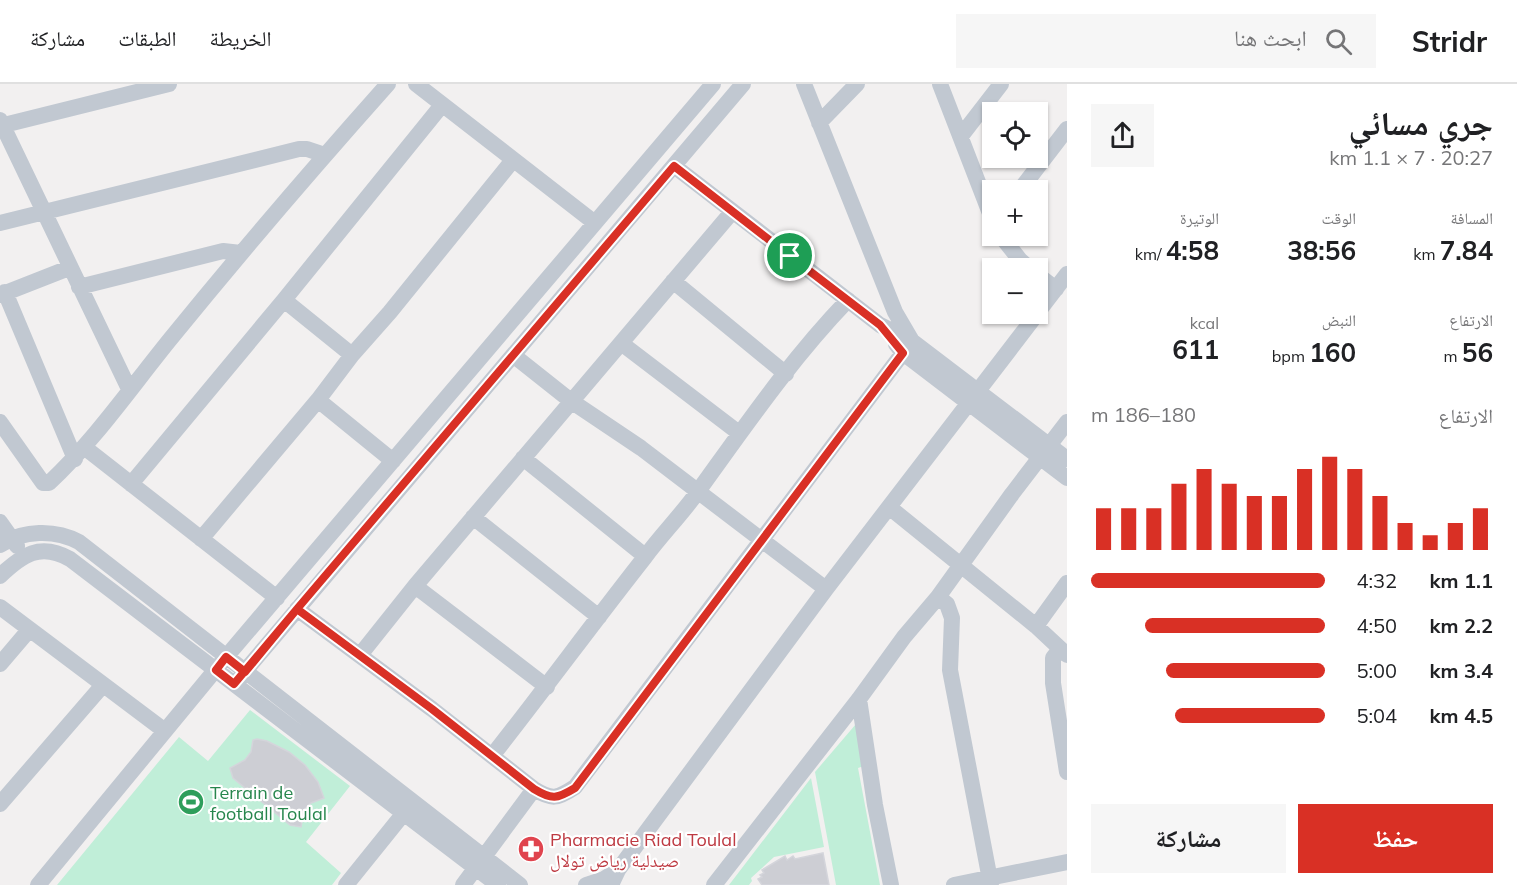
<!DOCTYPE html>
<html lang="ar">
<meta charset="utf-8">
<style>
:root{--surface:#fff;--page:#f6f6f6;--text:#202124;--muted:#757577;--line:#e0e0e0;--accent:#d93025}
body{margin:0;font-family:Mulish,"Noto Naskh Arabic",sans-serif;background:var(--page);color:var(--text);direction:rtl;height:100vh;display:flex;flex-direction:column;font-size:22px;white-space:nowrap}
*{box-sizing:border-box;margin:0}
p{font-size:20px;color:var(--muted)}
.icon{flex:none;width:33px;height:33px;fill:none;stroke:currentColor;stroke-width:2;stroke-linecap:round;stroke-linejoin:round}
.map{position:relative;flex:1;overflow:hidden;direction:ltr}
.drawer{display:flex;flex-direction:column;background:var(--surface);width:450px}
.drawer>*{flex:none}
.controls{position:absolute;left:982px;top:18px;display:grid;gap:12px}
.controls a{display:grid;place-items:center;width:66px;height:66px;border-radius:0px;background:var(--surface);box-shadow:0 2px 4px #0004;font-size:30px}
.pin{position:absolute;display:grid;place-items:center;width:51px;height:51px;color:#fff;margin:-26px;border:3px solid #fff;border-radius:50%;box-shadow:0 2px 6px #0007}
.round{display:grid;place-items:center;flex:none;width:63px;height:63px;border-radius:0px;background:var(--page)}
.overview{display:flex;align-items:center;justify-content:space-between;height:102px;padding:0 24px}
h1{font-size:33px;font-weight:700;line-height:45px}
.figures{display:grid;grid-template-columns:repeat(3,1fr);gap:9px;height:102px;padding:6px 24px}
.figures div{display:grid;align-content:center}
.figures b{font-size:26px;font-weight:700}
.figures small{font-size:16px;font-weight:400}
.figures p{font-size:16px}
.chart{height:168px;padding:12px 24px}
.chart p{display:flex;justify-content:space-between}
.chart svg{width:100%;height:108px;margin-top:6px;stroke:var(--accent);stroke-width:6}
.cta{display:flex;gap:12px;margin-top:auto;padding:12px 24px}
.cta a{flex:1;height:69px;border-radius:0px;background:var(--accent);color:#fff;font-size:24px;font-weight:700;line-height:69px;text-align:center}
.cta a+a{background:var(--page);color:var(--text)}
ul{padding:0 24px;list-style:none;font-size:20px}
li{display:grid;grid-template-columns:96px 72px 1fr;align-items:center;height:45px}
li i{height:15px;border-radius:8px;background:var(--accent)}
header{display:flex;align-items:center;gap:36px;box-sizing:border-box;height:84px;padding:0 30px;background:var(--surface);border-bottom:2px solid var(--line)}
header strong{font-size:28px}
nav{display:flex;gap:33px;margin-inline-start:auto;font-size:21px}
.search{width:420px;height:54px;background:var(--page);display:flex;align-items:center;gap:15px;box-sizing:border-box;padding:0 21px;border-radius:0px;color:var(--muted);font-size:22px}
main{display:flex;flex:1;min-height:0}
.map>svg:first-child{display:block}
.green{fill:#c0eed8}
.building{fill:#cdced4;stroke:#d4d5db;stroke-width:1.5}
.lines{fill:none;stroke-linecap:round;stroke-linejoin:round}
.minor{stroke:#c1c8d1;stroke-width:16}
.route-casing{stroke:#fff;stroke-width:12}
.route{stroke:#d93025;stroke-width:8}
.labels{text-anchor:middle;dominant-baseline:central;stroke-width:4.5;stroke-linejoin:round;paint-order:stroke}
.leisure-label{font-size:18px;fill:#27864d;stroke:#fff;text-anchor:start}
.health-label{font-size:18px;fill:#be3a42;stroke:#fff;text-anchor:start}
</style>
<header>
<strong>Stridr</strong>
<div class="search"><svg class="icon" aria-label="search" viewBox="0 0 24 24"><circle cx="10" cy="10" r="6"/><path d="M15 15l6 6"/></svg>ابحث هنا</div>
<nav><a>الخريطة</a><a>الطبقات</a><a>مشاركة</a></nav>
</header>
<main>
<section class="drawer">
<div class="overview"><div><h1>جري مسائي</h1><p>20:27 · 7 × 1.1 km</p></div><a class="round"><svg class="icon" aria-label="share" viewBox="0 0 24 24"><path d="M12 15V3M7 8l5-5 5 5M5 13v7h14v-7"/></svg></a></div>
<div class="figures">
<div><p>المسافة</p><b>7.84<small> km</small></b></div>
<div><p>الوقت</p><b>38:56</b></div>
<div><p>الوتيرة</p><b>4:58<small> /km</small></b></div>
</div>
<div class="figures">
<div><p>الارتفاع</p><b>56<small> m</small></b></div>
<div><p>النبض</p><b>160<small> bpm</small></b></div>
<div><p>kcal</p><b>611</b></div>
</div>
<div class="chart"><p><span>الارتفاع</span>180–186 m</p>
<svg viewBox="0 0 160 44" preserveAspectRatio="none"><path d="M5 44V27M15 44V27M25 44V27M35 44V17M45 44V11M55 44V17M65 44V22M75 44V22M85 44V11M95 44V6M105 44V11M115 44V22M125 44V33M135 44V38M145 44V33M155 44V27"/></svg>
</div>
<ul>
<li><b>1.1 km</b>4:32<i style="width:100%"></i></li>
<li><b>2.2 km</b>4:50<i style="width:77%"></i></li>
<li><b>3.4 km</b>5:00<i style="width:68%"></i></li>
<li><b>4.5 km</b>5:04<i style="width:64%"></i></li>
</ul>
<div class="cta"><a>حفظ</a><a>مشاركة</a></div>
</section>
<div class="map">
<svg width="1067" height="801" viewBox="0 0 1067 801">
<rect width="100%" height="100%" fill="#f2f0f0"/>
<path class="green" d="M250,626L350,702L306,758L341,789L332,801H57L179,653L208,677Z
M856,640L864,682L858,684L880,801H836L815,688Z
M811,694L824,763L774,773L751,794L752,797L749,801H729Z"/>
<path class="building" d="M257,655L267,657L289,668L305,681L318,698L324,714L311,719L304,726L301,743L290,741L233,694L230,684L245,676L251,668L253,656Z
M823,769L829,801H762L758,795L762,793L760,791L764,789L762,786L785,772L787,776L793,772L795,775Z"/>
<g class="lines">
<path class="minor" d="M416,0L595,139
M940,0L993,137
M0,36L129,305
M819,39L857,0
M0,42L169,0
M961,52L1001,0
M674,82L880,241L912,257L1067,375
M1020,106L1067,45
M0,139L299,65H307L325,71
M1001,152L1020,176L1029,184
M1038,191L1056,205
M673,197L786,290
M79,203L223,167L241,169
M5,208L75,375
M0,211L69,184
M284,216L352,271
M1038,228L1067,190
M621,259L739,349
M896,260L903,269L1067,394
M513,271L571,317L641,364L826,505
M318,316L393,377
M0,338L43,399H49C95,356 132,302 172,253C242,167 314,83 388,0
M84,363L277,514
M523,374L645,472
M131,400L284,216L442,21
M889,423L1036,542L1067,571
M473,433L599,533
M0,438L17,462
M201,455L318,316L352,271L390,228L513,76
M0,461C23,446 55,445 79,458L520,801
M0,492C22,471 40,458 70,475L498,801
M415,502L547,603
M938,513L947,520L952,534L950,586L991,801
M0,523L165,647
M297,525L432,625L534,705C552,716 557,715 575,703L912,257L895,228L804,0
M1036,542L1067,499
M1060,565L1053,574V599L1067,688
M360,571L415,502L732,128
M0,580L29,546
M234,600L743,0
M859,615L875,721L891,801
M492,672C544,606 593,539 645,473C662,450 683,429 699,406C746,341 792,274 848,216
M0,720L103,601
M618,786L826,505L1037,230
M38,801L226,573L713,0
M346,801L404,729
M463,801L534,705
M586,801L604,795L618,786L611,801
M714,801L859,615L904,553L938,513L1012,410L1067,338
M954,801L1067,778"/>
</g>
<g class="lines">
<defs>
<path id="route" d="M790,172L674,82L297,525L234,600L216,586L226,573L245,588L297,525L432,625L534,705C552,716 557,715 575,704L903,269L880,241L790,172"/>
</defs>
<use href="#route" class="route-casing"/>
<use href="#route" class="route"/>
</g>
<defs>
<symbol id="stadium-disc" viewBox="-11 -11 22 22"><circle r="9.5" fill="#2e9e5b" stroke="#fff"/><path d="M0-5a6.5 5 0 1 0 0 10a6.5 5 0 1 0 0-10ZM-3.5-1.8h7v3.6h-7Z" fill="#fff"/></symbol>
<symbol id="pharmacy-disc" viewBox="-11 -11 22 22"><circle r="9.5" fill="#e0444e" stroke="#fff"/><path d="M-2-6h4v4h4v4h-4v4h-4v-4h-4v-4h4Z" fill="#fff"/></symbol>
</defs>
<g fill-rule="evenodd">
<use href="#stadium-disc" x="176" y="703" width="30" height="30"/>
<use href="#pharmacy-disc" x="516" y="750" width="30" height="30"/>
</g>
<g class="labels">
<g class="leisure-label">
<text x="210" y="708">Terrain de<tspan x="210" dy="21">football Toulal</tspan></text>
</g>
<g class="health-label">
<text x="550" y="755">Pharmacie Riad Toulal<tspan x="550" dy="21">صيدلية رياض تولال</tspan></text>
</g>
</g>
</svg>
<div class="controls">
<a><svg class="icon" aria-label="locate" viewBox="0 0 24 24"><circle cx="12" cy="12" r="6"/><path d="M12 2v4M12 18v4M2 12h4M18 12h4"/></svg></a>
<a>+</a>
<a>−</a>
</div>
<div class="pin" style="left:790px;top:172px;background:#1e9e55"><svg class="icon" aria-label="arrive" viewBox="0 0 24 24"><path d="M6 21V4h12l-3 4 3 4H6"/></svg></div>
</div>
</main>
